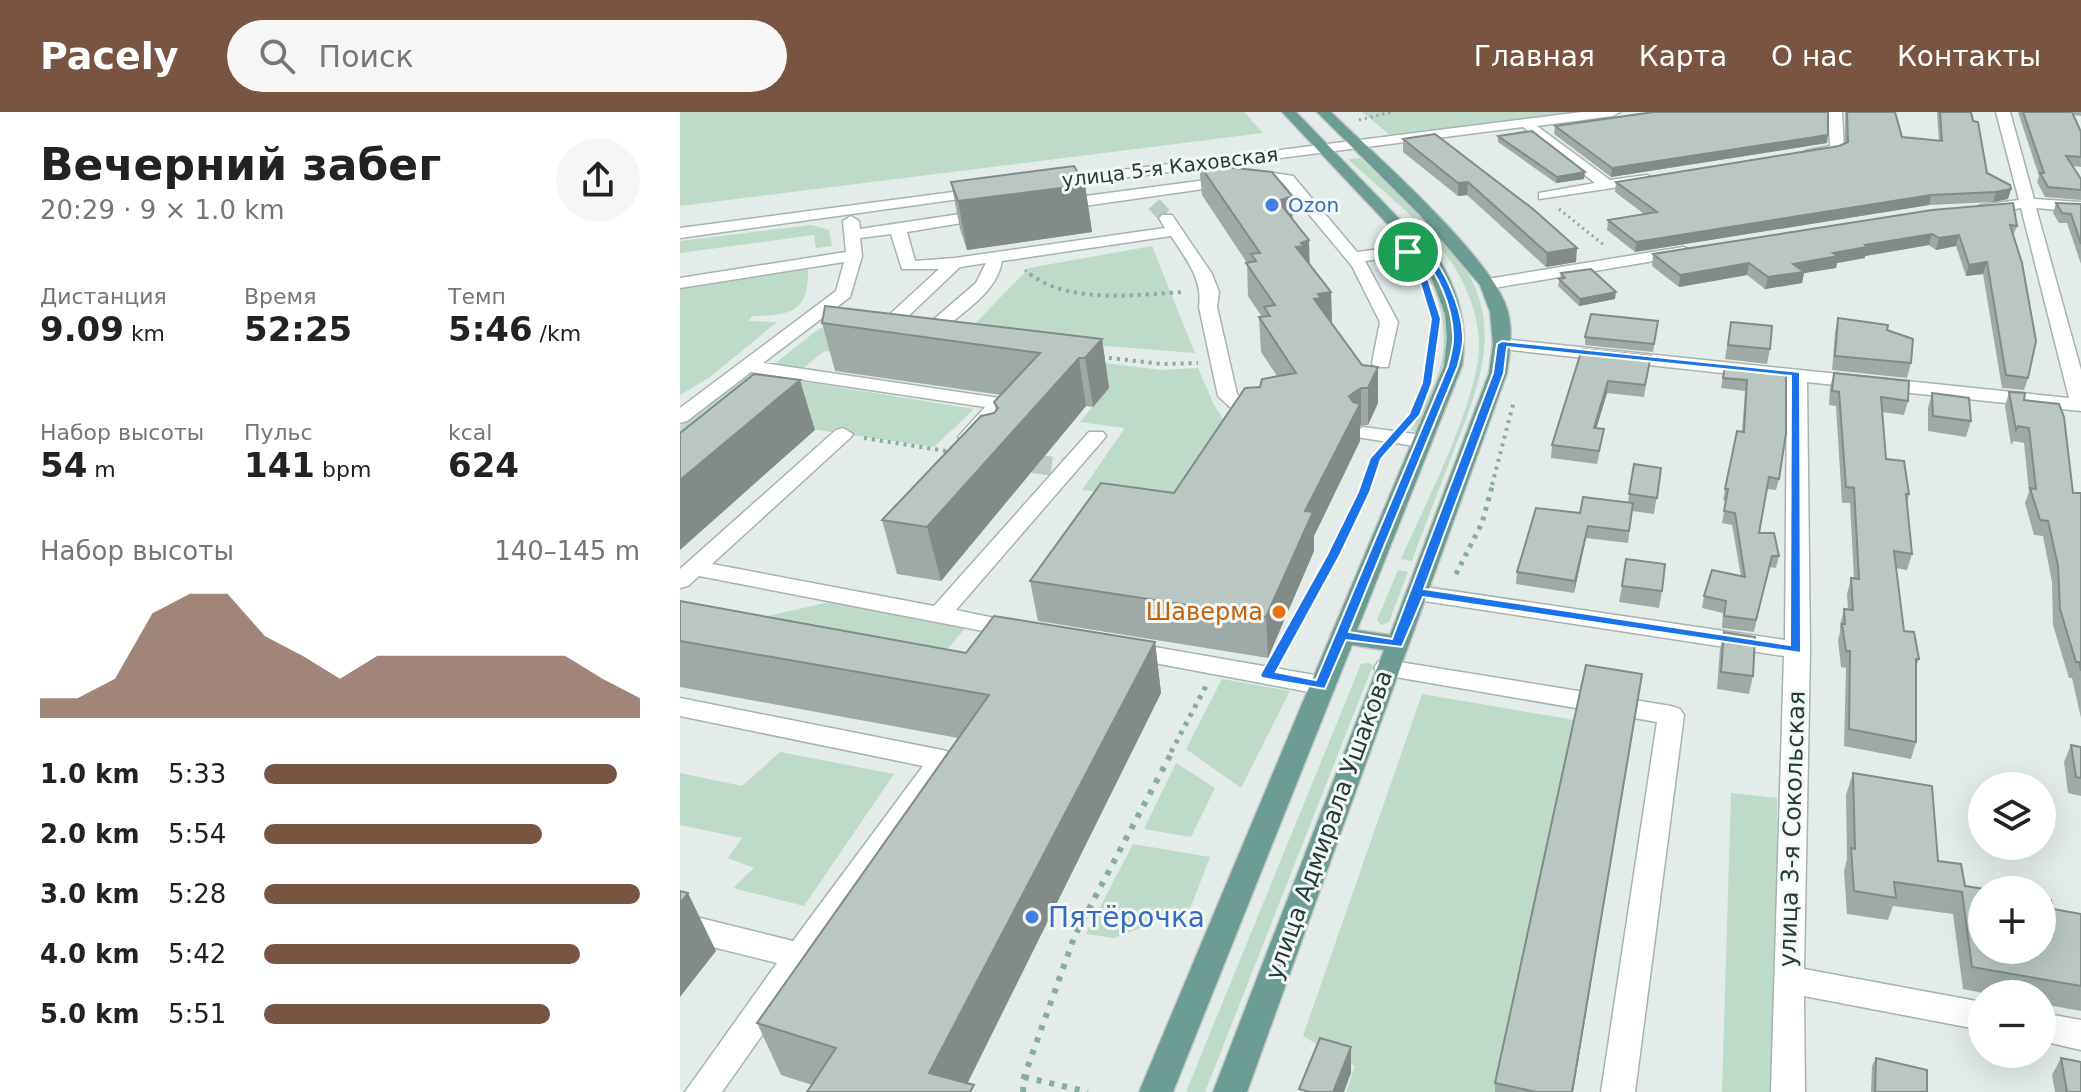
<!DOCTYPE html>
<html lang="ru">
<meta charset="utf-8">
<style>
:root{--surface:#fff;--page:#f6f6f6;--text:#222;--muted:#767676;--accent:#795442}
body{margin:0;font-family:"DejaVu Sans",sans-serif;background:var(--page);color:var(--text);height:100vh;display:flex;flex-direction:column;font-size:30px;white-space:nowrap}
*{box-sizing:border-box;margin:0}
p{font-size:26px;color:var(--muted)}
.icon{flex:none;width:44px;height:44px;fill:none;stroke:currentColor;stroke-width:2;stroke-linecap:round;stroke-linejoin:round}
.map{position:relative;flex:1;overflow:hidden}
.side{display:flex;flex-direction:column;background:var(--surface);width:680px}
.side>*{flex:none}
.fabs{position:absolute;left:1288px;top:660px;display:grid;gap:16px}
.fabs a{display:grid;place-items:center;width:88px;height:88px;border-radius:50%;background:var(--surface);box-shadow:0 8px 32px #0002;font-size:40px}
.pin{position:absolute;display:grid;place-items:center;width:68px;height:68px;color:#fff;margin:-34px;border:4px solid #fff;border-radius:50%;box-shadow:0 2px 8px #0007}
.round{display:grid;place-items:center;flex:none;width:84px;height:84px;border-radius:42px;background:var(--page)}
.overview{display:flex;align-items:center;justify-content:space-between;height:136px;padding:0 40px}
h1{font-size:44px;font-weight:800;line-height:60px}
.figures{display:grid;grid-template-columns:repeat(3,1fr);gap:12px;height:136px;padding:8px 40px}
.figures div{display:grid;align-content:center}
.figures b{font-size:34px;font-weight:800}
.figures small{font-size:22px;font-weight:400}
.figures p{font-size:22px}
.chart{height:224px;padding:16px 40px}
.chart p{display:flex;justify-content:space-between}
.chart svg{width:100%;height:144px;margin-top:8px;fill:var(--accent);opacity:.7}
ul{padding:0 40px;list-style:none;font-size:26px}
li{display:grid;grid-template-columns:128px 96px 1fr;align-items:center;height:60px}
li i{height:20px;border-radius:10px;background:var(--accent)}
header{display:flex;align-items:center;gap:48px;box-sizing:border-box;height:112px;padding:0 40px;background:var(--accent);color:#fff}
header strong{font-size:38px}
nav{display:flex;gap:44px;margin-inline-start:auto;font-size:28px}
.search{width:560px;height:72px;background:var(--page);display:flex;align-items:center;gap:20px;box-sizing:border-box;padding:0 28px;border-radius:44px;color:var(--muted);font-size:30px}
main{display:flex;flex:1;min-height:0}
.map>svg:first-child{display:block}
.green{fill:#bedac8}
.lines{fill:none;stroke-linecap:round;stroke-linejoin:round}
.minor-tunnel-far1{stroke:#bdc9c5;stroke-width:15;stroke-dasharray:15 7;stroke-linecap:butt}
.minor-tunnel{stroke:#bdc9c5;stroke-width:19;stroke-dasharray:19 9;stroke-linecap:butt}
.minor-casing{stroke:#a6b3b0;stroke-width:3}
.major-casing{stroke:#c2c8c7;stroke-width:3}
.path-far3{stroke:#87aca3;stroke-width:3;stroke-dasharray:2 4;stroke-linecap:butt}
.path-far2{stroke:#87aca3;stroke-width:4;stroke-dasharray:3 5;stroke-linecap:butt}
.path-far1{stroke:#87aca3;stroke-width:5;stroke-dasharray:4 6;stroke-linecap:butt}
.path{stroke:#87aca3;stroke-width:6;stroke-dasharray:5 8;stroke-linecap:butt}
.minor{fill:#fff;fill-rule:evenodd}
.major{fill:#6c9d94;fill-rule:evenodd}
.wall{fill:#9faaa7}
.shaded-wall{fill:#828b88}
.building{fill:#b9c6c2;stroke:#828b88;stroke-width:2}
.route{fill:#1a73e8;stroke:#fff;stroke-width:2;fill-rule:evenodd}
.shop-dot{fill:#3f7fe0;stroke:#f4f8f6;stroke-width:3}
.food-dot{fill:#e8710a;stroke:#f4f8f6;stroke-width:3}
.labels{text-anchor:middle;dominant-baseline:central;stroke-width:6;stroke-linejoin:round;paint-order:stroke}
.far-street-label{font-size:20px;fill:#253b37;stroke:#f4f8f6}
.far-shop-label{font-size:20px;fill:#366cbe;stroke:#f4f8f6;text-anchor:start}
.food-label{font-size:24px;fill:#c56008;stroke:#f4f8f6;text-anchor:end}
.street-label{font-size:24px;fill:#253b37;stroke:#f4f8f6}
.near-shop-label{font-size:28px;fill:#366cbe;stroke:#f4f8f6;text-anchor:start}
</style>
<header>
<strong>Pacely</strong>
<div class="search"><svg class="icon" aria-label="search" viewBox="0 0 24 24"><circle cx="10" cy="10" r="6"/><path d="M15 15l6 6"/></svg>Поиск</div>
<nav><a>Главная</a><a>Карта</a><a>О нас</a><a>Контакты</a></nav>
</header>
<main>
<section class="side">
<div class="overview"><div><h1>Вечерний забег</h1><p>20:29 · 9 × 1.0 km</p></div><a class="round"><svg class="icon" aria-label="share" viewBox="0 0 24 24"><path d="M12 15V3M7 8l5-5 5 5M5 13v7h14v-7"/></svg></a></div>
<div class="figures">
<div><p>Дистанция</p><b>9.09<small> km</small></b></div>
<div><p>Время</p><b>52:25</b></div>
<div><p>Темп</p><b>5:46<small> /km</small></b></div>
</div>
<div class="figures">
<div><p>Набор высоты</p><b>54<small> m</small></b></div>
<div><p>Пульс</p><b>141<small> bpm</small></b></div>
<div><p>kcal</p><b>624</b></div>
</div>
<div class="chart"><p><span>Набор высоты</span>140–145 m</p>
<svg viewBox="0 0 160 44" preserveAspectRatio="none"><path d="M0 44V38L10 38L20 32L30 12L40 6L50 6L60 19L70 25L80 32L90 25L100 25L110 25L120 25L130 25L140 25L150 32L160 38V44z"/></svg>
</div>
<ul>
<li><b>1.0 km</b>5:33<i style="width:94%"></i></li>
<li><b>2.0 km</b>5:54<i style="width:74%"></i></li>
<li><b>3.0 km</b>5:28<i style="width:100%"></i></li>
<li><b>4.0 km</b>5:42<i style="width:84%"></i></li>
<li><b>5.0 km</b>5:51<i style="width:76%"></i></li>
</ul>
</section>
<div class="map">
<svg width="1401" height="980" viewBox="0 0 1401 980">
<rect width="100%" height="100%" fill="#e3ece9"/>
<path class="green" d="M0,0H564L583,21L0,94Z
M682,0H905L710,23Z
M680,46C715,80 759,114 785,156C824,218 797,280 773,341C759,377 745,413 732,449L721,447C747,388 787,312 798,249C803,217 791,182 775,156C749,114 704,81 668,47Z
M131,113L149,118L152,134L136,136L134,123L0,141V129Z
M472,134L515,241L284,223L349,156Z
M736,144L747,149L769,204L765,259L739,318L731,319C740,300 751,281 758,262C772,222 759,177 736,144Z
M128,157C129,201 110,203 72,204L69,209L97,210L30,265L0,283V177Z
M140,216L481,258L518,256L534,293L547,313L499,389L402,378L445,316L400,310L428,276L144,239L122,257L93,253Z
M70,261L294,297L254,335L90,311L0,388V314Z
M718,458L728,460L709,510L701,513L697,508Z
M150,490L286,515L232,579L7,522Z
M688,551L693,553L525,980H506L681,552Z
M542,567L610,579L561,676L506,637Z
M742,582L900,609L821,980H666L675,954L623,924Z
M100,640L214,662L124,794L53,776L74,756L48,746L62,726L0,713V661L62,674Z
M496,651L535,676L511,725L464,717Z
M1051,681L1097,686V980H1042Z
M453,732L530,745L510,797L434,826L406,822Z"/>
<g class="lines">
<path class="minor-tunnel-far1" d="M474,92L487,106"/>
<path class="minor-tunnel" d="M325,348L386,356"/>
<defs>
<path id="minor" d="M902,0H940L933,4L857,14L930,68L967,63L974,67L972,70L859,87V81L915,71L843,15L371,75L364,71L371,67Z
M1148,0H1162L1164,37L1157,41L1125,45V39L1150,34Z
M1316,0H1330L1354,87L1401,90V100L1356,96L1401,258V299L1127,270L1130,538L1124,857L1302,890V918L1124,884L1125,980H1091L1104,544L738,488L730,486L726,481L730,476L738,474L1105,528L1107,268L822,237L813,232L822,227L1389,286L1341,96L1301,103L1293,98L1301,93L1339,88Z
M586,60L613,64L677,140L741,132L749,137L741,142L685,149L718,210L708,255H694L692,251L700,210L672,154L603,71L586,68L376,98L368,93L376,88Z
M303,76L308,77V83L0,126V116Z
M307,98L315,103L312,106L227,120L235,149L275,146L485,116L479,106L482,103H492L532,162L539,180L537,195L557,282L583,306L580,310H566L538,284L519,195C523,167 506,147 491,124L322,149C317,179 287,197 265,216L259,217L250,212L253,208L296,171L306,151L280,155L221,211H209L206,207L209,203L259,157H222L211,122L180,126L182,144L170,185L83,251L326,287L329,291L326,295L295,329L288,331L278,325L305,295L71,260L7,309L0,311V296L156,179L164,150L0,176V166L166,140L163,109L171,104L179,109L180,117Z
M1003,135L1009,137V143L808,177L800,172L808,167Z
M683,315L742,323L752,329L742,335L676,325L673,321Z
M163,316L173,322L170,326L32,452L254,494L409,320H423L426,324L423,328L276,498L348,513L351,518L348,523L339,526L19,464L8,474L0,476V457L156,318Z
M446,530L640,564L649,567L653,573L649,579L640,582L437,544L433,538L437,532Z
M707,548L991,594L1000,597L1004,603L955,980H921L977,610L698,562L694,556L698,550Z
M0,586L262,638L272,641L276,648L42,980H5L97,851L0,827V801L113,829L243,654L0,604Z
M1362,901L1401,908V938L1362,929Z"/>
<path id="major" d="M602,0H616L760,149C780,182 788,216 782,254L677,518L710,523L809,261L813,232L810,200L800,173L740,103L637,0H651C694,42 815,147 828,200C833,220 830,241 827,261L567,980H533L704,538L672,533L493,980H459L764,254L767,226L765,202L747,154Z"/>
</defs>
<use href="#minor" class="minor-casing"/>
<use href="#major" class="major-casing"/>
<path class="path-far3" d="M679,8L712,0
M879,97L924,133
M345,158L353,164"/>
<path class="path-far2" d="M350,162C390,193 458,182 505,180
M421,245L482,252L518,251
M184,326L273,340
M686,373L700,342
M812,373L834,289"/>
<path class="path-far1" d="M776,462L802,411L813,371
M596,546L653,443L687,371
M491,640L526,574"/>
<path class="path" d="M344,965L408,980
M343,980L344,965L395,823L493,638"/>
<use href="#minor" class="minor"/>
<use href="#major" class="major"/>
</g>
<path class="wall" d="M1165,0H1215L1222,25L1259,29L1257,0H1291L1307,61L1331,77L1328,87L1313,90L1249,93L955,140L927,118L928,108L964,102L935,80L936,70L1159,34L1165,31Z
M1338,0H1401V4L1394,3L1401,20V55L1393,54L1401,67V88L1365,85L1357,70L1359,64Z
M875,14L1147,31L931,65L874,22Z
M755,22L896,150L866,155L787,83L778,84L723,40V27Z
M818,24L904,67L876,71L818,30Z
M519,52L613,109L629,128V152L651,180L652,211L682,253L698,255V291L688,313L680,314V329L634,424V439L588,546L358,509L350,469L494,381L580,275L597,264L581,240L579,205H582L568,184L567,151L522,83Z
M271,70L405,73L412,120L287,138L280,117Z
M1376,91L1401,92V152L1387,111H1379L1373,101Z
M1252,98L1337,114L1333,124L1348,266L1344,278L1322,276L1303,162L1286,164L1276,134L1256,138L1249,133L1185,144V146L1157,151L1156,156L1124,161L1122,171L1085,177L1067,163L999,175L972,154L973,142Z
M881,161L935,187L899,194L878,174Z
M1158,206L1207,218L1231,251L1227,266L1152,258L1155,221Z
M978,209L973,240L905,233V225Z
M1051,210L1090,237L1087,252L1045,247Z
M142,211L422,227L429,276L413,295L406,294L261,469L217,462L202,408L314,301L316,299L314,290L321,283L155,259Z
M902,237L971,244L964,285L927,281L916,316L922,329L917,352L871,346L872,333Z
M1045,253L1106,260L1099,367L1096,378L1087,377L1079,421L1099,444L1096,456L1089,455L1074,520L1042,516L1043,501L1022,496L1024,484L1061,464L1052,413L1042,411L1046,389L1043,388L1057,319L1062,320L1065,279L1041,276Z
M1154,261L1228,289L1224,303L1202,300L1206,347L1229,382L1227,392L1232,442L1227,458L1216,456L1224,519L1239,547L1236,555V630L1231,647L1164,634L1166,556L1161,555L1158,528L1160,520V513L1164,497L1168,498L1167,482L1171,466L1174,467L1170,391H1162L1156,294L1149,293L1150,275Z
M1329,280L1344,288L1393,381H1401V606L1392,566H1389L1373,513L1372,470L1363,424L1354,423L1345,391L1349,380L1344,331L1334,329L1331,333L1325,294Z
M1252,281L1291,309L1286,325L1248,319V296Z
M954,352L981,356L974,402L952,399L948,431L906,426L894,481L836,472L837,460L900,401L948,390Z
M942,474L982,479L979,496L939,490Z
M0,489L286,541L475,530L481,581L287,972L132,973L101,963L77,911L278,626L0,575Z
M1044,520L1073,564L1069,582L1037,577L1040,537Z
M962,562L893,980H815V971Z
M1391,633L1401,635V684L1388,681L1384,650Z
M1173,661L1258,749L1285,774L1373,797L1401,802V899L1362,892V882H1308L1283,877L1273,802L1213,794L1208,808L1167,802L1164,759L1167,747L1166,683Z
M1196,946L1247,980H1191L1192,954Z
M1381,946L1401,980H1375L1372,963Z"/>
<path class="shaded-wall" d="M1148,23L1147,31L931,65L932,56Z
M905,60L904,67L876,71L877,65Z
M788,70L787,83L778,84V71Z
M405,73L412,120L287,138L278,89Z
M1331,77L1328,87L1313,90L1316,80Z
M1251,83L1249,93L955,140L956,130Z
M612,84L613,115L598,89Z
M1252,122L1249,133L1185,144V146L1157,151L1156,156L1124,161L1122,171L1085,177L1088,165L1113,152L1185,133Z
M1279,123L1276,134L1256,138L1259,126Z
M629,128L630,161L616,135L621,131Z
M897,136L896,150L866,155L867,141Z
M1307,150L1303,162L1286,164L1289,153Z
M1069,151L1067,163L999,175L1000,163Z
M651,180L652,214L634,187L638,182Z
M936,180L935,187L899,194L900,187Z
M422,227L429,276L413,295L405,246Z
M399,246L406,294L261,469L247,415Z
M698,255V291L688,313V276Z
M120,268L135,318L0,438V368Z
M928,269L927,281L913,328L914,316Z
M681,276V312L680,314V329L634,424V439L588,546L586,505L669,284Z
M908,414L906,426L894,481L895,469Z
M475,530L481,581L283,980L249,961Z
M962,562L893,980H892Z
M8,781L36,839L0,885V791Z
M671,935V961L664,980H653Z"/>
<path class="building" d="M974,0H1148V23L932,56L875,14Z
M1167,0H1215L1222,25L1262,29L1260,0H1291L1293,9L1298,10L1307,61L1330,73L1331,77L1316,80L1251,83L956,130L928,108L977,100L936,70L1159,34L1168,30Z
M1343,0H1392L1401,20V45L1386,44L1401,67V78L1368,75L1360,61H1364Z
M852,19L905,60L877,65L818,24Z
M755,22L853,97L897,136L867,141L788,70L778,71L723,27Z
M519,52L592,60L612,84L598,89L629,128L621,131L624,134L616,135L651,180L638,182L641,186L634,187L682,253L698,255L688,276H681L669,284L673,290L680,292L625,399L633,400L586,505L350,469L421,371L494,381L565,276L580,275L582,267L616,261L579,205L590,204L584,195L595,193L566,151L576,149L571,142L580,141Z
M394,54L405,73L278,89L271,70Z
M1333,91L1337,114L1330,113L1342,151L1356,229L1348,266L1326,263L1307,150L1289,153L1279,123L1259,126L1252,122L1185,133L1187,135L1153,141L1158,144L1113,152L1124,160L1088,165L1069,151L1000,163L973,142L1252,98Z
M1376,91L1401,92V132L1391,102L1382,101Z
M911,157L936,180L900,187L879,167L885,166L881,161Z
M145,194L422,227L405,246H399L247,415L202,408L301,304L314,301L318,296L314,290L360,241L142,211Z
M911,202L978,209L974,232L905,225Z
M1158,206L1208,213L1207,218L1233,227L1231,251L1155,244Z
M1051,210L1092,214L1090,237L1048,233Z
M902,237L971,244L965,273L928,269L914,316L924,317L919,339L872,333Z
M1045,253L1106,260V321L1099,367L1089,365L1079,421H1094L1099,444H1092L1076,508L1044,504L1046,489L1024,484L1032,458L1065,465L1055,401L1044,399L1048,377H1045L1057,319L1064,320L1067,268L1043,266Z
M1154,261L1229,269L1228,289L1201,285L1206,347L1224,349L1229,382H1226L1232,442L1214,439L1224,519L1234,520L1239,547H1236V630L1169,617L1170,539H1166L1162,512H1165L1164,497L1173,498L1171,466L1179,467L1174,376L1166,375L1159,280L1152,279Z
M74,262L120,268L0,368V321Z
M1329,280L1345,281L1344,288L1379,292L1384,305L1393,381H1401V559L1399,550H1396L1380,497L1378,454L1368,409L1360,408L1350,376L1356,377L1349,316L1338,314L1336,318Z
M1252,281L1289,286L1291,309L1253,304Z
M954,352L981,356L977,386L949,382Z
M903,385L953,391L949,419L908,414L895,469L837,460L856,396L900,401Z
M946,447L985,452L982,479L942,474Z
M0,489L286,541L314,504L475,530L249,961L294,973L290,980H127L156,936L77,911L309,583L0,529Z
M1044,520L1075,525L1073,564L1041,560Z
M906,553L962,562L892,980H856L815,971Z
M1391,633L1401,635V666L1396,665Z
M1173,661L1252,674L1258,749L1281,752L1285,774L1311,778H1302V838H1362V786L1371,788L1373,797L1401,802V874L1292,855L1282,780L1214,770L1216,786L1174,779L1171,736L1175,737Z
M0,779L8,781L0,791Z
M640,926L671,935L653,980H630L619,977Z
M1196,946L1247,958V980H1195Z
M1381,946L1401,950V980H1387Z"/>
<path class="route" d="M741,135C763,148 782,197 783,223C784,233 780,245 778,254L669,520L712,527L813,261L817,232L822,229L1120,260L1121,541L743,485L722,535L666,528L645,577L582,566L580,563L647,443L678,380L690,346L729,302L742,271L751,207L738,164L724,140ZM739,140C758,162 772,193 773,223C774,233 770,245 768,254L636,568L596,560L660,443L690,380L701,347L740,303L752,271L761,207L747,164L733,141ZM827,235L1111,264L1110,533L744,477L824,261Z"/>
<g class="shop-dot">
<circle cx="592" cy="93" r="8"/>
<circle cx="352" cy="805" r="8"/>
</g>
<circle class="food-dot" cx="599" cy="500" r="8"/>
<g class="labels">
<g class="far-street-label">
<text transform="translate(490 55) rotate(-7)">улица 5-я Каховская</text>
</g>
<g class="far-shop-label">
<text x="608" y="93">Ozon</text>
</g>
<g class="food-label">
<text x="583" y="500">Шаверма</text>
</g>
<g class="street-label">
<text transform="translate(649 713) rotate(-70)">улица Адмирала Ушакова</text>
<text transform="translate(1112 717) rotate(-88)">улица 3-я Сокольская</text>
</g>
<g class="near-shop-label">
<text x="368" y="805">Пятёрочка</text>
</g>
</g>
</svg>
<div class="fabs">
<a><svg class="icon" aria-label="layers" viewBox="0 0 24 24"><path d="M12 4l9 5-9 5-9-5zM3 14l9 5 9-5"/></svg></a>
<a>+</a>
<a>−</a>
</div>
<div class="pin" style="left:728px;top:140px;background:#1e9e55"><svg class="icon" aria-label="arrive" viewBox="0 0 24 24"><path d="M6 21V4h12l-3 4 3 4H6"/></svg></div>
</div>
</main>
